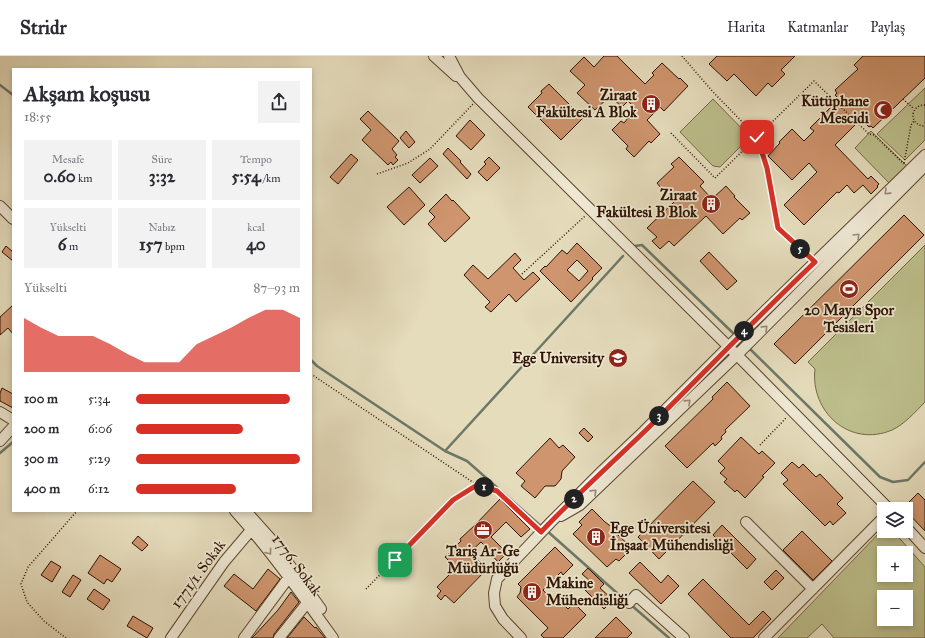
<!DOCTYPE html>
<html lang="tr">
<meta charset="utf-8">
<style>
:root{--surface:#fff;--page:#f2f2f3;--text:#2b2b33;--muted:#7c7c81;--line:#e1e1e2;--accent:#d93025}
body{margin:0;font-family:"IM FELL Great Primer",serif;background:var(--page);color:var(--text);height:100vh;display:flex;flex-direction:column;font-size:15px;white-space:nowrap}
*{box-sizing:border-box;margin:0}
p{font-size:13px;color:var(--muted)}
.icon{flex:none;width:22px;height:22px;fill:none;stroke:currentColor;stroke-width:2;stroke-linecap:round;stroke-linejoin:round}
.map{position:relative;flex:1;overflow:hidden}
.drawer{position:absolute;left:12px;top:12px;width:300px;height:444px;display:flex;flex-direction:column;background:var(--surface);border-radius:0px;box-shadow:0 2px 6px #0003}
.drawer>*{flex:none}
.fabs{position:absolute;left:877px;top:446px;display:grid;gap:8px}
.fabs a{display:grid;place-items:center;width:36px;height:36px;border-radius:0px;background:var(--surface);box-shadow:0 2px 6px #0003;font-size:20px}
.pin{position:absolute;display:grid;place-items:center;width:34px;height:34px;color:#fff;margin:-17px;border-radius:8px;box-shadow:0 2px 6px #0006}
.km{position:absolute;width:20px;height:20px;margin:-10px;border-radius:50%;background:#222;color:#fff;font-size:11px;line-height:20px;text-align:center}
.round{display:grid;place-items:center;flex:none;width:42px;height:42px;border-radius:0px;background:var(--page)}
.headline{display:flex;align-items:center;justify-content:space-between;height:68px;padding:0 12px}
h1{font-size:22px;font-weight:800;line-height:30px}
.metrics{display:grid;grid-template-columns:repeat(3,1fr);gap:6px;height:68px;padding:4px 12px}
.metrics div{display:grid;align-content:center;border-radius:0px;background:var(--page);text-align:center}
.metrics b{font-size:17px;font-weight:800}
.metrics small{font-size:11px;font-weight:400}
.metrics p{font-size:11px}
.chart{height:112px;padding:8px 12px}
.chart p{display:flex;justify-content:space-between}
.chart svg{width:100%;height:72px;margin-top:4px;fill:var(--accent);opacity:.7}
ul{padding:0 12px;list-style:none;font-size:13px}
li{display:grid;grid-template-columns:64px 48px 1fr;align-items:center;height:30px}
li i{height:10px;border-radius:5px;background:var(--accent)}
header{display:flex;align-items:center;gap:24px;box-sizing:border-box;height:56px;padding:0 20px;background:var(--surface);border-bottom:1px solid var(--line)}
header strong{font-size:19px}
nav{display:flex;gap:22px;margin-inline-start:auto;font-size:14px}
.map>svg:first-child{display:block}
.green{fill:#bcbe8b;stroke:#756846;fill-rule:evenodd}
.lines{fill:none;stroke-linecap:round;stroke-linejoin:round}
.stream{stroke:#6c7869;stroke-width:2.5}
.building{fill:#cf956e;stroke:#2e1300;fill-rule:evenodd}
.minor-casing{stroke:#5c452f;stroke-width:12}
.path{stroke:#2e1300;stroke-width:1.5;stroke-dasharray:1 2;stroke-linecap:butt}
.minor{stroke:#eee8d3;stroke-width:10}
.oneway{stroke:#988874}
.route-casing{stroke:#fff;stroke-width:8}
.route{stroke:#d93025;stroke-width:5}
.labels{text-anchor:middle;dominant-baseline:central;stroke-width:3.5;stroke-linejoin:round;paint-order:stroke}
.poi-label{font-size:15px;font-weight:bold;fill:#2e1300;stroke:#eee8d3;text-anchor:end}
.street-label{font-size:15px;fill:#2e1300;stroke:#eee8d3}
</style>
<header>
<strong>Stridr</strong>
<nav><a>Harita</a><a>Katmanlar</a><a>Paylaş</a></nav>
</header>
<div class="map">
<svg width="925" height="582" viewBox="0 0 925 582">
<rect width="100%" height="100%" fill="#e5dcbc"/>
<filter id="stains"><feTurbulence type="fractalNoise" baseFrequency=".005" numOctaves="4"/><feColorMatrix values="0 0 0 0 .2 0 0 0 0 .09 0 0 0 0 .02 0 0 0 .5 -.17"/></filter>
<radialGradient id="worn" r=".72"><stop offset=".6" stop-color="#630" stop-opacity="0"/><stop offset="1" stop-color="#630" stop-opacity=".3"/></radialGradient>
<path class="green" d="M925,32V84L905,104L877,78Z
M713,43L750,81L720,111L713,110L680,76Z
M871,75L907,110L889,127L855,92Z
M925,189V346C915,356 905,368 892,374C850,392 810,356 815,313L808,306Z
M884,472V475H893L925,511V582H834L822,568L807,582H778ZM884,497H906V519H884ZM884,541H906V563H884Z"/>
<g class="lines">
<path class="stream" d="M0,29L13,39
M635,190L642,189L733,277
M750,293L880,421L893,426L908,424L925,406
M311,304L317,310L445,395L467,405L542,471
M445,395L623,200
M0,397L13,386
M546,474L626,545
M630,548L669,582"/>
</g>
<path class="building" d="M604,0H617L645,28L654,19L652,17L662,7L679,23L680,22L688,30L664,55L660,51L647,64L660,78L651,87L649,85L634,101L626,93L628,90L612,74L621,65L624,67L628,62L629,63L637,54L628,45L622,51L610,40L595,54L577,37L585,29L570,15L584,1L594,11Z
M717,0H795L781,14L785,18L772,31L768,27L756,40L734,18L727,25L709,8Z
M863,0H925V22L873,72L871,70L869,71L865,67L858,66L835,89L868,123L871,120L879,128L877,130L878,131L871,138L863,129L854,137L847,129L839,137L837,136L804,169L784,149L817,116L809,107L792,124L768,100L780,87L779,86L792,73L804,85L814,75L810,72L839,43L835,39L837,37L835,34L858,13L854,9Z
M549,28L583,62L561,84L528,51L542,37L541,35Z
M368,55L399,85L392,93L397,99L395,101L398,104L393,109L391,106L388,109L362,84L371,74L360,63Z
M470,64L485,79L471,94L456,80Z
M406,75L415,86L409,92L400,82Z
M448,92L461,105L460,106L471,118L467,123L443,98Z
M351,98L358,104L338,128L330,121Z
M489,101L500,112L487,125L478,116L486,108L484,106Z
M679,101L704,126L700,130L712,143L726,130L735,140L734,141L750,157L742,164L740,162L723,178L706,160L674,190L669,185L660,193L652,185L657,181L647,172L676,144L668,134L665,137L657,127L674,111L671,108Z
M430,102L438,110L420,127L412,119Z
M409,131L425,149L404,169L387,151Z
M446,138L452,145L453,144L470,162L445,186L428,168L435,161L429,155Z
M904,159L924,179L795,308L774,288Z
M577,187L602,212L592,222L593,223L571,246L540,215L545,210L546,211L562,194L567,198ZM577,204L588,215L579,225L567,214Z
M6,190L13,196V205L2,196Z
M709,196L737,225L727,234L700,205Z
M515,197L521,204L513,212L524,224L533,216L540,223L516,246L509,238L491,256L485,251L490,246L464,219L473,209L488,223Z
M13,249V278L8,272L0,279V261Z
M727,326L750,350L725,374L726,376L721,381L722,383L715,390L713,387L687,412L665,390L713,343L712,341Z
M2,332L13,338V352L0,345V337Z
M584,372L593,381L588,386L579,377Z
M741,381L759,398L762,395L775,407L762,420L764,421L745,442L737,434L735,436L724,426L727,423L720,417L725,412L718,405Z
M550,382L559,392L563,389L575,401L562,415L561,423L555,430H545L535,442L521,430L525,425L516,417Z
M792,406L799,412L803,408L816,421L820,418L843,442L837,448L846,457L833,469L830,465L825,470L783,428L788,424L781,417Z
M693,425L715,446L659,503L638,481Z
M918,437L925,444V475L906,455V453L903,452Z
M500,443L530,473L521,481L506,466L491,481L507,497L498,506L491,498L492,497L481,486L470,496L487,513L454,547L445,539L441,544L437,540L441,535L437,531L456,512L445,501L461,485L460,483L475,469Z
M592,453L605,466L609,469L615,470L616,476L618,479L632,492L619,505L616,503L607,511L573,478L582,469L579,466Z
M722,469L756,503L747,513L713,479Z
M802,475L832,505L813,524L783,494Z
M138,480L148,489L142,495L132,487Z
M555,491L573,509L563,519L561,516L543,534L551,543L555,540L568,553L574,547L586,559L563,582H544L541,579L548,572L517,541L520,537L521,531L518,528Z
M100,499L121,513L112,526L107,523L104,528L88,517Z
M51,505L61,511L52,526L41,519Z
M640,506L661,527L668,519L679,530L661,548L629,517Z
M588,512L604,528L600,532L613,544L604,553L583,532L590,525L582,518Z
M268,513L280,523L256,555L224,530L234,518L253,533Z
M776,514L784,522L772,534L764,526Z
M73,519L81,524L70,541L62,536Z
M703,523L749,569L763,555L771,563L753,582H731L688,538Z
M94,533L110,544L103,554L87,543Z
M291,536L299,546L274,578L273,582H252L278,554Z
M133,560L153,572L147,582L127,570Z
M304,561L315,572L316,571L325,582H287Z
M616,561L632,577L627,582H595Z"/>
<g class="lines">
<defs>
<path id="minor" d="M434,0L456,20
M449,0L460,21L478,42L737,299L889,453
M0,150L13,163
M0,356L13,364
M0,385L13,371
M235,455C271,495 302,539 333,582
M246,455L271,483L321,553
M561,460L580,449L737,299L925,110
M746,466L813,533
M906,471L925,492
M629,547L636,539L684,582
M171,582L224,506L252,473
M244,582L289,521
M279,582L307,547
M521,582L503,563L495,550L494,537L497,523L551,466L603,414L644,375L731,288L925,99
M764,582L884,461"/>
</defs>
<use href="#minor" class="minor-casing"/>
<path class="path" d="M682,0L713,36L757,81L767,112L778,172L808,200
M903,43L914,53
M925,49C909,49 909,70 925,70
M671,77L715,122L814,25L869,78L874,79L904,108
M904,107L911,69L914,65
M377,118L408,107L430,93L473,48
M522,218L585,160
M311,318L477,429
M760,389L787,361
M366,533L453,444L477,429L497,435L535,471
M66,582L44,565L27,546L21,528L28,511L77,455"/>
<use href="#minor" class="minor"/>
</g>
<defs><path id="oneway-chevron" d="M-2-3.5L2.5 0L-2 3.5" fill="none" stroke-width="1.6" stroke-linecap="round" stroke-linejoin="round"/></defs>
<g class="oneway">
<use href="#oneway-chevron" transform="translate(887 136) rotate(136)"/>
<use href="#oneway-chevron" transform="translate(857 180) rotate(-45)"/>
<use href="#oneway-chevron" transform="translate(765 272) rotate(-45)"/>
<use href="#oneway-chevron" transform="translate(688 346) rotate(-44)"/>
<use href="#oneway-chevron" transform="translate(594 436) rotate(-44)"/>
<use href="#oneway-chevron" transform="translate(269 496) rotate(52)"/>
</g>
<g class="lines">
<defs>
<path id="route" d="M395,504L453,444L477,429L497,435L541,476C574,441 610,409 645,375C702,319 757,261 815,206L778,172L767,112L757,81"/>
</defs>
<use href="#route" class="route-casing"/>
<use href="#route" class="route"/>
</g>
<defs>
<symbol id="building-disc" viewBox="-11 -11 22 22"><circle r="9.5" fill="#8f2418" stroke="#eee8d3"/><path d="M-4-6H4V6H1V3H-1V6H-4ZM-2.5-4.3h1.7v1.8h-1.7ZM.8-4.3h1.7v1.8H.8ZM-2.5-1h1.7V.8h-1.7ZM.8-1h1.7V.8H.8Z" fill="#fff"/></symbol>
<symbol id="mosque-disc" viewBox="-11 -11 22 22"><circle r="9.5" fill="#8f2418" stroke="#eee8d3"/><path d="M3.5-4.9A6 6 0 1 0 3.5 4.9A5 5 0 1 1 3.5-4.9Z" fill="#fff"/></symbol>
<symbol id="stadium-disc" viewBox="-11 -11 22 22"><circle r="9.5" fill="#8f2418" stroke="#eee8d3"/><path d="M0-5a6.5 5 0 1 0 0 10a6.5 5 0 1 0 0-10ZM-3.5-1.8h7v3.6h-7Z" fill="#fff"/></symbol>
<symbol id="university-disc" viewBox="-11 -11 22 22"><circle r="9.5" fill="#8f2418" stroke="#eee8d3"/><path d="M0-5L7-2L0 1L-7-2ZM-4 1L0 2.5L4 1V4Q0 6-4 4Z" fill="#fff"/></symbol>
<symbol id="office-disc" viewBox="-11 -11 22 22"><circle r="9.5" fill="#8f2418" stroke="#eee8d3"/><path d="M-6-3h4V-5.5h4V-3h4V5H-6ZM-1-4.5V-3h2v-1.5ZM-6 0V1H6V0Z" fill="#fff"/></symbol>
</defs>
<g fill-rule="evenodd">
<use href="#building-disc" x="640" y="37" width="22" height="22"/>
<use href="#mosque-disc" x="872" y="43" width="22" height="22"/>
<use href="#building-disc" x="700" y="137" width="22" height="22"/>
<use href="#stadium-disc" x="838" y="222" width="22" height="22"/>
<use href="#university-disc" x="607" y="291" width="22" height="22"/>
<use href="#office-disc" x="472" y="463" width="22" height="22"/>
<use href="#building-disc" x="585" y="470" width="22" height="22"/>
<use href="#building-disc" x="521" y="525" width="22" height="22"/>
</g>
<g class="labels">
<g class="poi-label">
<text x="637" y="39">Ziraat<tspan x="637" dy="17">Fakültesi A Blok</tspan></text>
<text x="869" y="45">Kütüphane<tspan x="869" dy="17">Mescidi</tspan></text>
<text x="697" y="139">Ziraat<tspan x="697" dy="17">Fakültesi B Blok</tspan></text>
<text x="849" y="254" text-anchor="middle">20 Mayıs Spor<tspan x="849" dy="17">Tesisleri</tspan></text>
<text x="604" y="302">Ege University</text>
<text x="610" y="472" text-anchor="start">Ege Üniversitesi<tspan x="610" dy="17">İnşaat Mühendisliği</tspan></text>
<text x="483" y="495" text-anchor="middle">Tariş Ar-Ge<tspan x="483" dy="17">Müdürlüğü</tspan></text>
<text x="546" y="527" text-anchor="start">Makine<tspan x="546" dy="17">Mühendisliği</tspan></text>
</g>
<g class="street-label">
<text transform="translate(297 509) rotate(53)">1776. Sokak</text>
<text transform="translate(198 518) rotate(-54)">1771/1. Sokak</text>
</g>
</g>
<rect width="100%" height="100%" filter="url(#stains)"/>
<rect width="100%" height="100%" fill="url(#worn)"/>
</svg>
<div class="fabs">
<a><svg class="icon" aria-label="layers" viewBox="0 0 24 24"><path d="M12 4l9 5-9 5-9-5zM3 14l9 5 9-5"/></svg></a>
<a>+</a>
<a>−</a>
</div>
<div class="pin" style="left:395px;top:504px;background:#1e9e55"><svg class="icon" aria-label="arrive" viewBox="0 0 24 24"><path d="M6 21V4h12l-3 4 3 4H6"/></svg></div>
<div class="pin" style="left:757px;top:81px;background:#d93025"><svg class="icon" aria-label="check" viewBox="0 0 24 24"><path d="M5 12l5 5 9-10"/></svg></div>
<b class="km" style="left:484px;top:431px">1</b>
<b class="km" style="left:574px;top:443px">2</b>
<b class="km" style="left:659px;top:360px">3</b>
<b class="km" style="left:744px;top:275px">4</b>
<b class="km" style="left:800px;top:193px">5</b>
<section class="drawer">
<div class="headline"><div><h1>Akşam koşusu</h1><p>18:55</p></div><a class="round"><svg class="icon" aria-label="share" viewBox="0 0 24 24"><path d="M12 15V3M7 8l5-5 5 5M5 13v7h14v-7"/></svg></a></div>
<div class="metrics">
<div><p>Mesafe</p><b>0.60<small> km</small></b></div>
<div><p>Süre</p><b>3:32</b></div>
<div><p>Tempo</p><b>5:54<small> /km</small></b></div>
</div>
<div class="metrics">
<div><p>Yükselti</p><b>6<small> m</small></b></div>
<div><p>Nabız</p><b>157<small> bpm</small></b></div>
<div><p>kcal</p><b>40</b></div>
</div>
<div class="chart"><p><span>Yükselti</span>87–93 m</p>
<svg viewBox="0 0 160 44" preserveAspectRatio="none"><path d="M0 44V11L10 17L20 22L30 22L40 22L50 27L60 33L70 38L80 38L90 38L100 27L110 22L120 17L130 11L140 6L150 6L160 11V44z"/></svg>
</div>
<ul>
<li><b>100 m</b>5:34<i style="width:94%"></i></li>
<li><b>200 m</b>6:06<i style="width:65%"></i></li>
<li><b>300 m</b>5:29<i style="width:100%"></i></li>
<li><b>400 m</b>6:12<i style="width:61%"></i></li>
</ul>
</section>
</div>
